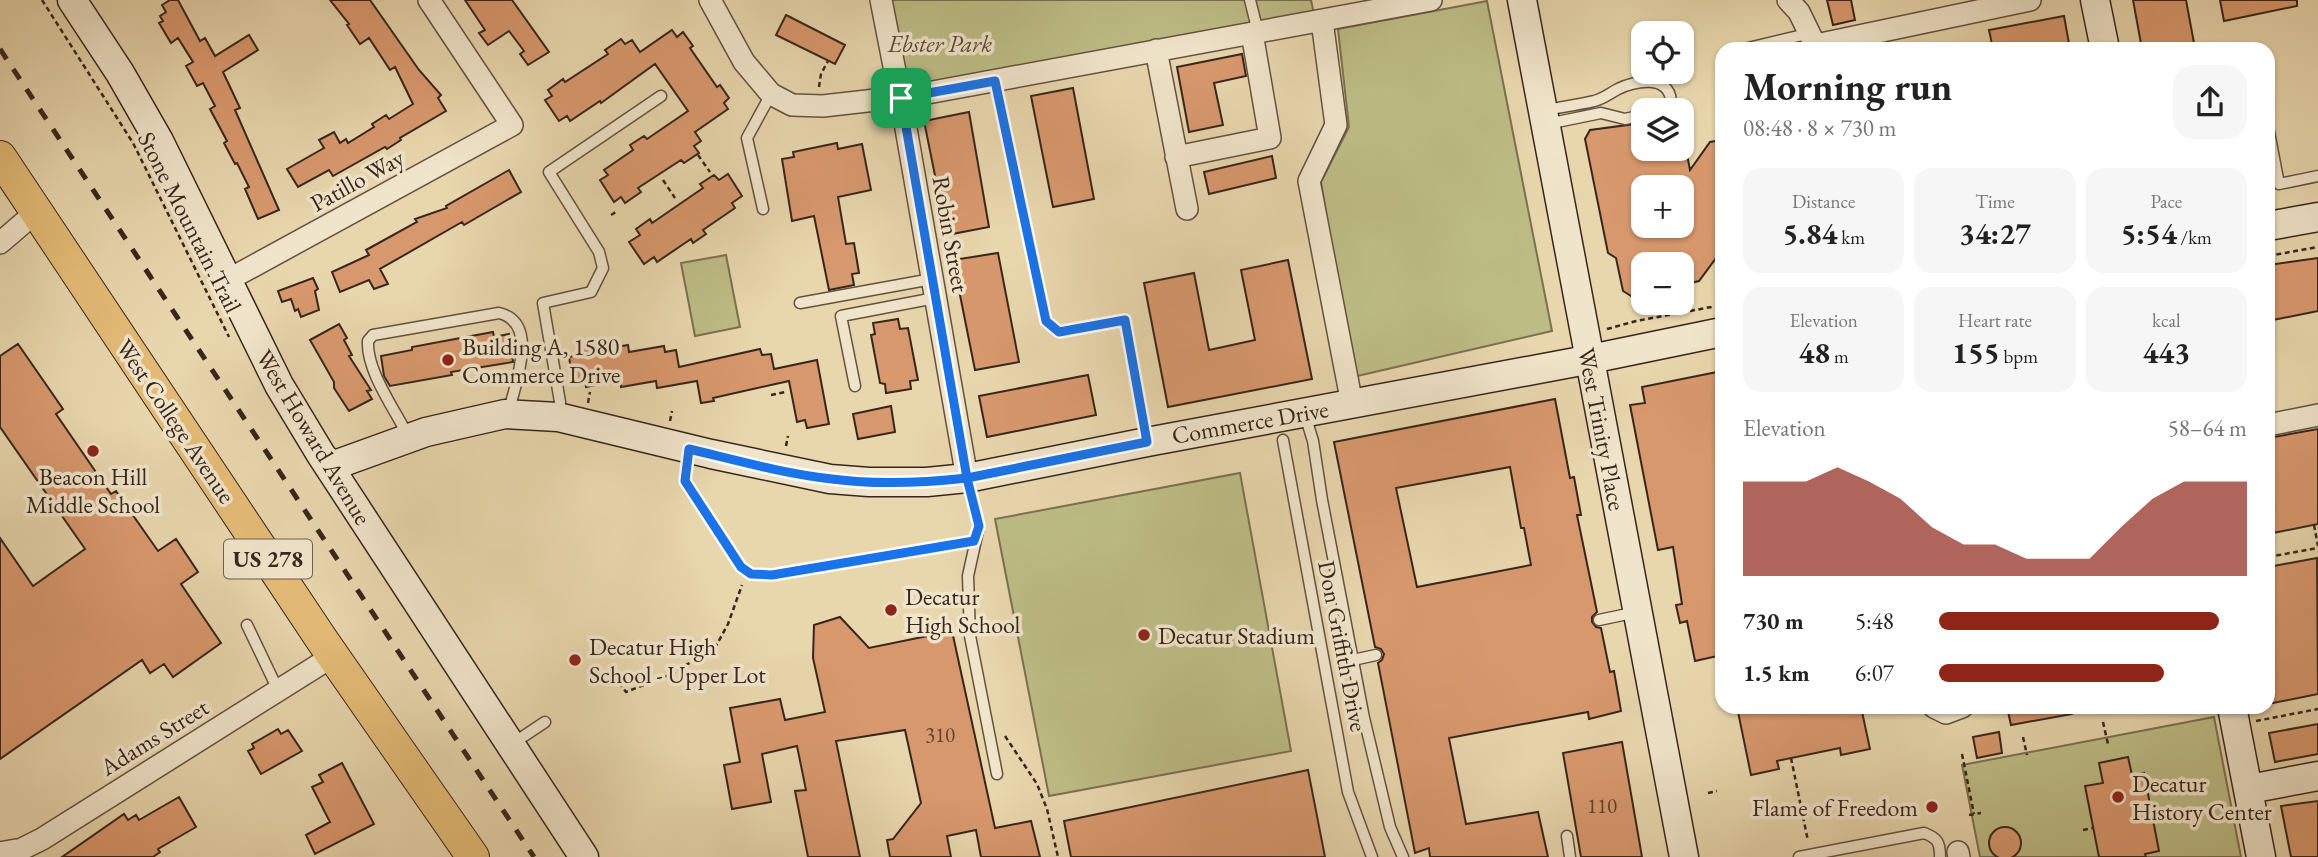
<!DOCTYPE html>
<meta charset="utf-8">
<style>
:root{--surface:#fff;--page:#f6f6f6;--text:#222;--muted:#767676;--accent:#8f2418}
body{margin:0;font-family:"EB Garamond",serif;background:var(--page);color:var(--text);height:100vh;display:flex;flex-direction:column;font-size:26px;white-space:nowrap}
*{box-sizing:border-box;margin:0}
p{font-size:23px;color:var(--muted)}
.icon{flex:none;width:38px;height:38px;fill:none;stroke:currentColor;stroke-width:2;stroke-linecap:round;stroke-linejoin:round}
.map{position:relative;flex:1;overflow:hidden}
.sheet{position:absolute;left:1715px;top:42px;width:560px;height:672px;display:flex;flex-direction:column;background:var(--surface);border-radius:21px;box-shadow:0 2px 5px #0004}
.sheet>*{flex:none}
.buttons{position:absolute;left:1631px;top:21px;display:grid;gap:14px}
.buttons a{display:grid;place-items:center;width:63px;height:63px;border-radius:14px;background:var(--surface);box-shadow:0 2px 5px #0004;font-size:35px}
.pin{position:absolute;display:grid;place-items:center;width:60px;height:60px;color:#fff;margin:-30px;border-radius:14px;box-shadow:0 4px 10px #0006}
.round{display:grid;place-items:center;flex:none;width:74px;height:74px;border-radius:21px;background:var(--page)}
.headline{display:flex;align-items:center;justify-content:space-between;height:119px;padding:0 28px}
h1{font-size:38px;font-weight:700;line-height:52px}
.stats{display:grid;grid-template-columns:repeat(3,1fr);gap:10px;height:119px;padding:7px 28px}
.stats div{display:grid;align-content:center;border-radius:18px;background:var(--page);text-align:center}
.stats b{font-size:30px;font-weight:700}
.stats small{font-size:19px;font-weight:400}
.stats p{font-size:19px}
.chart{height:196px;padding:14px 28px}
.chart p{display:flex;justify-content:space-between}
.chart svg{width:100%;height:126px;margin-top:7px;fill:var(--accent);opacity:.7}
ul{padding:0 28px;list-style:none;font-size:23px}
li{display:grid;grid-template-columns:112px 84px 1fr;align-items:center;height:52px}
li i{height:18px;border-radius:9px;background:var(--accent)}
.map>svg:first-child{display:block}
.green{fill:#bdbc85;stroke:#7a7150;stroke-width:2}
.building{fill:#d8986d;stroke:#37261c;stroke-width:2;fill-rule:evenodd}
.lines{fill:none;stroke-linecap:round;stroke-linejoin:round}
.lane-casing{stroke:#635240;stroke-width:13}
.street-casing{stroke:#635240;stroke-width:24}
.secondary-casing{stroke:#37261c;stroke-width:31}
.primary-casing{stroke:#37261c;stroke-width:34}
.path{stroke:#37261c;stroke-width:2.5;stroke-dasharray:5 3.5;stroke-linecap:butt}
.lane{stroke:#f0e4ca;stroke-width:10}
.street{stroke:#f0e4ca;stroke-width:21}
.secondary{stroke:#f0e4ca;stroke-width:28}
.primary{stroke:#e4bb76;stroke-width:32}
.rail{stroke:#37261c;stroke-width:5;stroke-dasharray:12 12;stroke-linecap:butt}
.route-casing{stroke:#fff;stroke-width:14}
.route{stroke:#1a73e8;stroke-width:9}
.poi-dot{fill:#8f2418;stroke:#f0e4ca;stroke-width:2.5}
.labels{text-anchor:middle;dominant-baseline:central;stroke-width:7;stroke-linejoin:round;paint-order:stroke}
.number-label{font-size:21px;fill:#5f4230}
.shield{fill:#f0e4ca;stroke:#6e5f50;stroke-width:2}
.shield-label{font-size:23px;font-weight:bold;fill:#37261c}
.park-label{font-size:24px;font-style:italic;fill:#584c36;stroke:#f0e4ca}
.street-label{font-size:24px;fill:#37261c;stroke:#f0e4ca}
.poi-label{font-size:24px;fill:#37261c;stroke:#f0e4ca;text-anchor:start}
</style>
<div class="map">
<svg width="2318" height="857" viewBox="0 0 2318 857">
<rect width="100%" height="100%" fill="#e8d6ad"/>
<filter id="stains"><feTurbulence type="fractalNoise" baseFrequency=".00286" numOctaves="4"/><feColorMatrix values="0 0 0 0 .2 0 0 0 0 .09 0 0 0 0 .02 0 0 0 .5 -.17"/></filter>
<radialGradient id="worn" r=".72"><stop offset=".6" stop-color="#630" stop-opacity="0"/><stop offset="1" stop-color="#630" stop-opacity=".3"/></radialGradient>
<path class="green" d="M886,0H1311L1315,19L905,93Z
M1487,1L1552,331L1353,377L1321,182L1349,127L1338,29Z
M726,255L740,327L695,336L681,263Z
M1240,473L1291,751L1049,796L995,519Z
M2214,717L2241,857H1980L1962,765Z"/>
<path class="building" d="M170,0H178L200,41L205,38L215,56L249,35L258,50L223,72L240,108L235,110L279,210L258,219L245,189L249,187L237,163L235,164L224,143L227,141L210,109L215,106L203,83L197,86L186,66L193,62L178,38L171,43L159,23L163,21L160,16L166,12L162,5Z
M330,0H370L419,70L441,95L438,98L446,111L400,138L401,140L387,149L385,147L333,176L329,170L298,187L287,169L324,148L319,140L334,132L340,143L346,139L348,143L374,127L372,124L386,115L389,119L413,104L395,67L390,70L369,38L360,44L347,25L349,24Z
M465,0H512L549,52L528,65L520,54L524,51L509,31L488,45L479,33L485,30Z
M1827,0H1851L1855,20L1833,25Z
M2133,0H2186L2194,43L2165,49H2142Z
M2220,0H2297V6L2224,21Z
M786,15L845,45L835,64L776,35Z
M2064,16L2070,49H1993L1989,30Z
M672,30L677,37L683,32L693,46L690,48L717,87L720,85L729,98L724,103L728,109L695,132L701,141L694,146L699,153L684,163L681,160L638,188L641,192L625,203L621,197L614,202L600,180L608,175L604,170L633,150L630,145L644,136L647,139L688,111L655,64L601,103L600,101L570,121L567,116L559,121L545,100L552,96L548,90L563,79L565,82L608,54L605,50L621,39L625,44L632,40L640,52Z
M1242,54L1246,76L1214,83L1223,125L1189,132L1177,67Z
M1073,88L1094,199L1053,207L1031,96Z
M969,112L989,227L947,235L924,121Z
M1643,123V149H1686L1690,170L1710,142L1722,140V250L1699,281L1682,285V264H1643V293L1631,296L1623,291L1616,258L1608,253L1585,139L1590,130ZM1643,187H1682V226H1643Z
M837,143L838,149L862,144L871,190L838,197L846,244L854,243L859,273L852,274L854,285L829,290L814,216L792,221L782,159L794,157L793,152Z
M1272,156L1276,178L1209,194L1204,172Z
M509,170L521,192L464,225L462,222L380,269L388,284L374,289L369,280L340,292L332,272L369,255L366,250L417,222L415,219L447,208L446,206Z
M728,174L742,196L732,203L735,208L703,230L706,234L693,243L691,239L657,262L654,257L644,264L629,242L640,235L636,229L650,219L652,223L703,188L700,184L714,175L719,180Z
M998,253L1019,362L975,370L953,260Z
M2318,258V311L2268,321V265Z
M1288,260L1312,379L1168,407L1144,283L1194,273L1209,350L1255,340L1241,270Z
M313,278L318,289L315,291L319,310L301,317L298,309L295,311L291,299L282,302L278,291Z
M898,319L900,329L908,328L918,380L910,381L911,389L886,393L885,384L880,383L871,335L875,334L873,323Z
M339,324L347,338L344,340L352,355L349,356L371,390L367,391L372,399L349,411L334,388V382L310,340Z
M493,332L494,337L509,334L513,362L451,372L452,375L390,386L384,376L381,356L412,350V347Z
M18,344L63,409L56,414L111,494L116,491L158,551L176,539L198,572L181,584L221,643L173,677L164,664L150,673L142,660L0,759V538L33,586L85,549L0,427V356Z
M593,345L595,351L628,345L629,352L664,346L665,352L676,350L679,367L760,349L762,355L771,354L774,369L817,360L829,424L807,428L805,420L797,422L789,381L713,398L714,401L701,403L697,381L657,388L656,381L621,387L620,380L586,387L585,379L573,381L569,357L579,355L578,348Z
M1722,371V655L1695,661L1687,621L1680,623L1676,605L1682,604L1673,547L1658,550L1630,405L1645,403L1642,387Z
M1088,375L1096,415L987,437L979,396Z
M1555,399L1570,478L1574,477L1581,515H1577L1597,612L1592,617V622L1596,627L1601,628L1610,672L1614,671L1621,711L1589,719L1588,712L1449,738L1466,824L1538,812L1548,857H1430L1429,848L1415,853L1378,663L1382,660L1384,654L1381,649L1375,647L1334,442ZM1510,467L1521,528H1524L1531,565L1417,587L1396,488Z
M891,406L895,432L858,439L853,414Z
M2318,429V524L2268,534V438Z
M2317,558L2318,694L2268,704V567Z
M840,617L869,648L952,631L995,828L1031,821L1040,857H981L976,830L947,836L951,857H890L887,840L893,839L921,803L905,730L836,741L860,857H808L795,791L806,790L797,746L762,754L771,802L732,809L724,765L740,762L730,708L780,699L785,720L825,712L813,658L814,625Z
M1737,707H1861L1870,749L1841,755L1840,748L1777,761L1779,769L1751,775Z
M2007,707H2072V714L2011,725Z
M2318,724V754L2275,762L2269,733Z
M278,729L281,734L288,730L302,751L261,774L248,751L254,748L252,744Z
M1999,732L2002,753L1977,758L1973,737Z
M1622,742L1642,857H1581L1563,753Z
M2128,757L2132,775L2144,773L2159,851L2145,854L2146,857H2099L2085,786L2103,783L2099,763Z
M342,763L374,824L315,854L306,835L330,822L312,787L323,782L319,775Z
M1308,770L1325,857H1071L1064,821Z
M179,797L196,827L158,849L160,852L153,857H62L124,814L128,820L136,815L139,820Z
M2318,801V857H2291L2281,806Z
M1989 843a16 16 0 1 1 32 0a16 16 0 1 1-32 0Z"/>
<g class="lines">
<defs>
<path id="lane" d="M1250,0L1258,32
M1748,48L1811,33
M995,81L1046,321L1059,332L1125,320L1147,442
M1545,110C1561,107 1578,105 1594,101C1603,99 1610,93 1618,89C1635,81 1669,74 1671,101L1661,110
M1547,124L1601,113L1625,119L1643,115
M2268,127L2279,184L2318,176
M763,209L747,138L771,94
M800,303L932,279
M855,386L841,316L935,298
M559,415L560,402L543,303L591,292L603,268L599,252L549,172L661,96
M1305,415L1313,441L1322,500L1364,718L1390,827L1403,857
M409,438C396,411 366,371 368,341L373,335L499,313C540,323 515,383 509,411
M1283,440L1348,792L1372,857
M689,450L685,481L741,567L751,574L772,575L974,541
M967,480L979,526L968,576L970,636L997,774
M1599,620L1637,612
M247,625L278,690
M1353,660L1376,655
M512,744L545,722
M1567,836L1570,857
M1799,857L1924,833C1938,838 1940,843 1940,857"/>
<path id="street" d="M710,0L744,62L771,94L792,105L823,106L911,96L1431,0
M881,0L904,117L967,478
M1788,0L1799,12L1817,49
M1322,21L1336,125L1309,181L1352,404
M1816,45L2030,0
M1156,50L1187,209
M1176,157L1270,138L1252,33
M0,243L36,212
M226,281L512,125L429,0
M2268,425L2318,415
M1934,707L1946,713L1962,707
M1958,852L1959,857
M0,853L22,849L42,839L333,656"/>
<path id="secondary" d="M72,0L120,73L159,141L279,385L320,453L584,857
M1522,0L1684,857
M2095,0L2105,49
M2268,226L2318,217
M329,467L426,432L505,414L558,417L711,454L830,479L869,482H927L967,478L1147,442L1576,362L1722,332
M2232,707L2261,857
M2249,789L2318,776"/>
<path id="primary" d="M0,157L322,640L473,857"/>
</defs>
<use href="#lane" class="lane-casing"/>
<use href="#street" class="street-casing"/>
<use href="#secondary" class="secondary-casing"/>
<use href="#primary" class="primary-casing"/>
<path class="path" d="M42,0L133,143L229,337
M819,87L821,74L828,61
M698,155L710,172
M663,180L675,198
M611,215L616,212
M2268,256L2318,247
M1607,329L1636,321L1722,305
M771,395L785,392
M588,403L590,392
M670,421L672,411
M786,446L788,436
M2314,525L2318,546
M2268,557L2318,548
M614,676L626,692L672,674L716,646L728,624L742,585
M2256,721L2318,709
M2103,722L2108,744
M1005,736L1037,784L1047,809L1058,857
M2023,737L2027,755
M1962,754L1974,814
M1791,758L1808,841
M1708,793L1717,791
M1969,815L1981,813
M2083,830L2093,828"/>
<use href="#lane" class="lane"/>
<use href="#street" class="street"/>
<use href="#secondary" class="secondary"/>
<use href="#primary" class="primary"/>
<path class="rail" d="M0,49L534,857"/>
</g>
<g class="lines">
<defs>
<path id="route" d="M901,98L967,478C922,483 877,485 832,479C785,474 735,460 689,449L685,481L741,567L751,574L772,575L974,541L979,526L967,478L1147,442L1125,320L1059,332L1046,321L995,81L901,98"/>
</defs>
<use href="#route" class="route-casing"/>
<use href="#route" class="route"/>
</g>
<g class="poi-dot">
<circle cx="448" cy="360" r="7"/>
<circle cx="93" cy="451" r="7"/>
<circle cx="891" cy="610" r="7"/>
<circle cx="1144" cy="635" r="7"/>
<circle cx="575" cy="660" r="7"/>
<circle cx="2118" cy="797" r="7"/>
<circle cx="1932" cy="807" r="7"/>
</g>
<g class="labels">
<g class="number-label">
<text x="940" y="734">310</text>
<text x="1602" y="805">110</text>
</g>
<rect class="shield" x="224" y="539.5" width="88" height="39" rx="5"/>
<g class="shield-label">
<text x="268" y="559">US 278</text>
</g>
<g class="park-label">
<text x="940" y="43">Ebster Park</text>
</g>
<g class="street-label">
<text transform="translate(357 180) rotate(-29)">Patillo Way</text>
<text transform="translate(190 222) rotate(63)">Stone Mountain Trail</text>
<text transform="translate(951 234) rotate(80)">Robin Street</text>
<text transform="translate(176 421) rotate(56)">West College Avenue</text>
<text transform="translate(1250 422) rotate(-10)">Commerce Drive</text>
<text transform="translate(1602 429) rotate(79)">West Trinity Place</text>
<text transform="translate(314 437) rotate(59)">West Howard Avenue</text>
<text transform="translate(1343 646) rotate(79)">Don Griffith Drive</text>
<text transform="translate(154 737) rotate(-32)">Adams Street</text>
</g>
<g class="poi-label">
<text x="462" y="346">Building A, 1580<tspan x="462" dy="28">Commerce Drive</tspan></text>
<text x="93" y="476" text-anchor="middle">Beacon Hill<tspan x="93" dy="28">Middle School</tspan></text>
<text x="905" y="596">Decatur<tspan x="905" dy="28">High School</tspan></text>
<text x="1158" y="635">Decatur Stadium</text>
<text x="589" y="646">Decatur High<tspan x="589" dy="28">School - Upper Lot</tspan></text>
<text x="2132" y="783">Decatur<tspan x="2132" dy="28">History Center</tspan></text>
<text x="1918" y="807" text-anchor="end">Flame of Freedom</text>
</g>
</g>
<rect width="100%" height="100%" filter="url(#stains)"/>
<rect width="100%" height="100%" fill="url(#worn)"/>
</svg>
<div class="buttons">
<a><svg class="icon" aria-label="locate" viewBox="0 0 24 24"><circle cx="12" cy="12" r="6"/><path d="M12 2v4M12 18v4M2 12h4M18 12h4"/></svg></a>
<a><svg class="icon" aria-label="layers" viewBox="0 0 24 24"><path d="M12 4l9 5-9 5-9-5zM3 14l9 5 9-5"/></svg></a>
<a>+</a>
<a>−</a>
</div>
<div class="pin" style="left:901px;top:98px;background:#1e9e55"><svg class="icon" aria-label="arrive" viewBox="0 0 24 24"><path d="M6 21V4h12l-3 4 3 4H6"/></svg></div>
<section class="sheet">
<div class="headline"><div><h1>Morning run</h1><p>08:48 · 8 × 730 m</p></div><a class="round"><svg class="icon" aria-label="share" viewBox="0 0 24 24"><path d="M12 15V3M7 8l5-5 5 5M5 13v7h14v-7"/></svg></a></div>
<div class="stats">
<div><p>Distance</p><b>5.84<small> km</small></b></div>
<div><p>Time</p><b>34:27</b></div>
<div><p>Pace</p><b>5:54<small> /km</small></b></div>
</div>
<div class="stats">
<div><p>Elevation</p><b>48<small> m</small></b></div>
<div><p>Heart rate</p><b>155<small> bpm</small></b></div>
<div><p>kcal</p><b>443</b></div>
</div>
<div class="chart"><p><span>Elevation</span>58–64 m</p>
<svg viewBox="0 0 160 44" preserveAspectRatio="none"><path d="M0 44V11L10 11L20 11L30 6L40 11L50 17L60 27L70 33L80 33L90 38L100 38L110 38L120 27L130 17L140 11L150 11L160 11V44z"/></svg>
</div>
<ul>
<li><b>730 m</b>5:48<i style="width:91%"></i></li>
<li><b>1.5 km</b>6:07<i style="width:73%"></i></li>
</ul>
</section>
</div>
